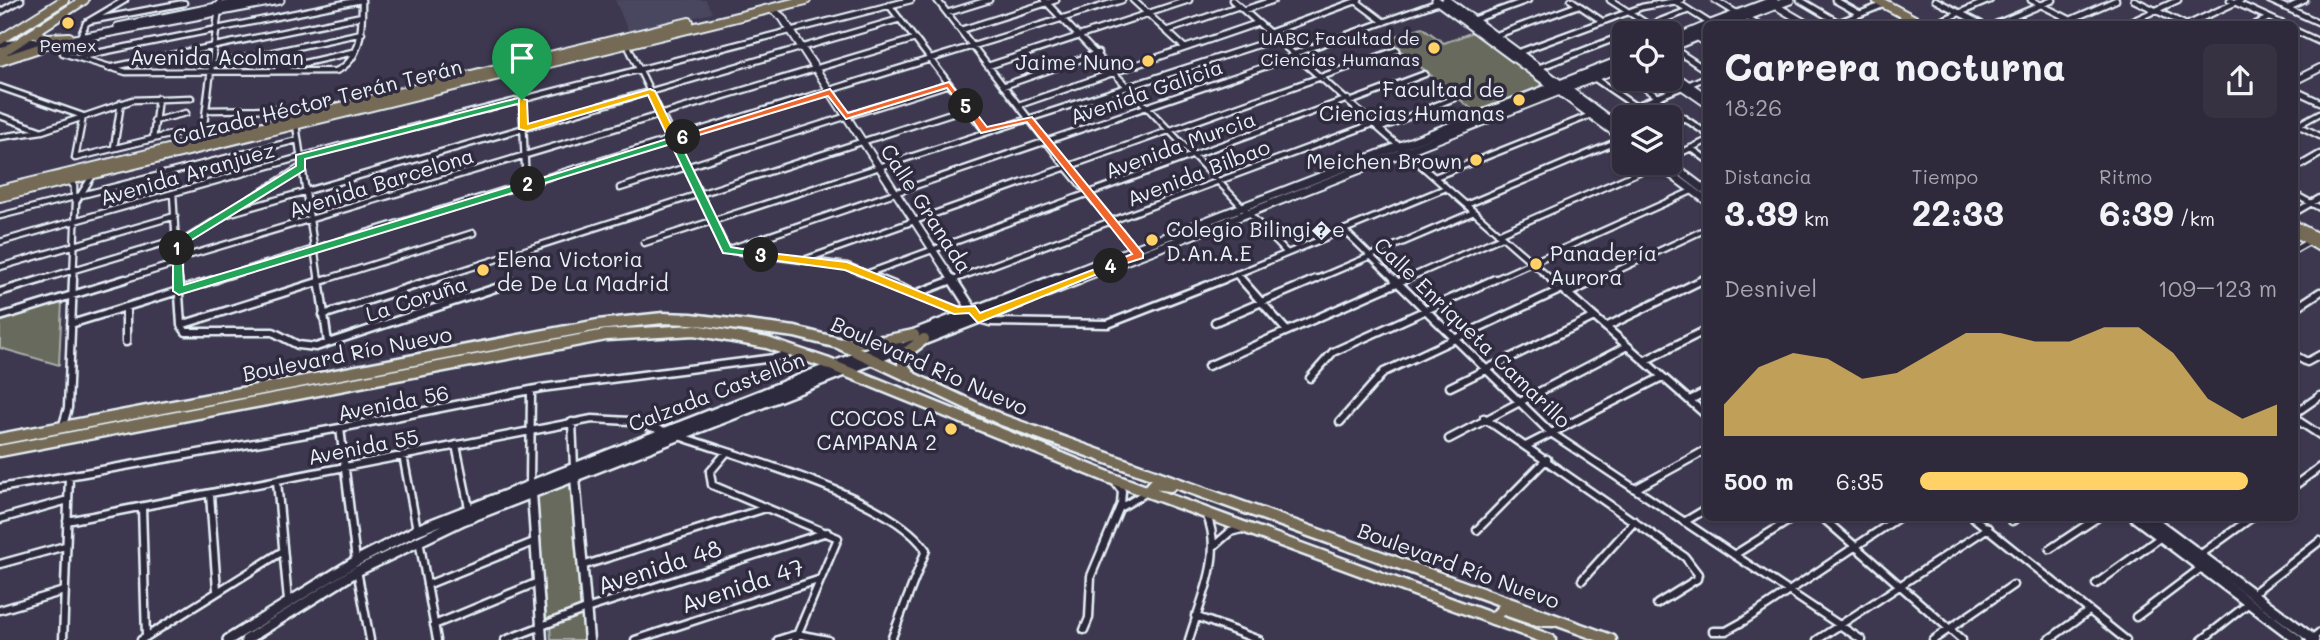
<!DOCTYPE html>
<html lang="es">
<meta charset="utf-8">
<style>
:root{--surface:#2e2a3b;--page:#363242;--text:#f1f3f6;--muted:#a7a7af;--line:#494655;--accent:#ffd166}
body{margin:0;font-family:Mali,sans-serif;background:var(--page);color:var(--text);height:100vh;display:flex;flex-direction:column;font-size:26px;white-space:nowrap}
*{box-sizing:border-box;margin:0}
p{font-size:23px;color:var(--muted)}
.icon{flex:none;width:38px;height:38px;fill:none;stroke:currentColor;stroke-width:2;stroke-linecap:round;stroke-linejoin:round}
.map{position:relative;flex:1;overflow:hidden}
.side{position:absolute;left:1703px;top:21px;width:595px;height:500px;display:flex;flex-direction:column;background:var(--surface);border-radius:10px;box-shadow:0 2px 5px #0004,0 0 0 2px var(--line)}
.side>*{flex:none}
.fabs{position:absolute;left:1612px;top:21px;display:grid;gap:14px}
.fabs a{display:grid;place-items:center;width:70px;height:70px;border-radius:10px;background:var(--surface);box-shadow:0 2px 5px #0004,0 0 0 2px var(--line);font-size:35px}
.pin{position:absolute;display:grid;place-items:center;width:60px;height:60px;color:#fff;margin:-72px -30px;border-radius:50% 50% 50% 0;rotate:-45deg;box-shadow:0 0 7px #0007}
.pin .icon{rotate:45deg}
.km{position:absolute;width:35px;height:35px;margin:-18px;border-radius:50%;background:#222;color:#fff;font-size:19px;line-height:35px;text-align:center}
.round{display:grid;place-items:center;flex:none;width:74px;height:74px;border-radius:10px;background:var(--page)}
.head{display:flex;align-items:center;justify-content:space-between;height:119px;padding:0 21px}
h1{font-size:38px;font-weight:700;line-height:52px}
.stats{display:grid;grid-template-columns:repeat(3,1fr);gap:10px;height:119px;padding:7px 21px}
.stats div{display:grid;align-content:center}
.stats b{font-size:35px;font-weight:700}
.stats small{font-size:19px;font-weight:400}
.stats p{font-size:19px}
.chart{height:196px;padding:14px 21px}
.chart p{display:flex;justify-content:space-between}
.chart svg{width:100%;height:126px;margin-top:7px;fill:var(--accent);opacity:.7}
ul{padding:0 21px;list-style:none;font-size:23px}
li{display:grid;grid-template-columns:112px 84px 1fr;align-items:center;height:52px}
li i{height:18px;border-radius:9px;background:var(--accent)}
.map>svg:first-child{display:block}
.built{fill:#4a465e}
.green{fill:#686b5d;stroke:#a8aeaa;stroke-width:2}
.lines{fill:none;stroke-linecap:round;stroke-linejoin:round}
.minor-far1-casing{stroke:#e8f1f8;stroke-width:9}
.minor-casing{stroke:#e8f1f8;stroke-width:11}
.tertiary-far1-casing{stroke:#e8f1f8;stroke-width:10}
.tertiary-casing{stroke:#e8f1f8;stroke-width:13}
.secondary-far1-casing{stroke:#e8f1f8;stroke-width:11}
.secondary-casing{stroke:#e8f1f8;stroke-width:14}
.primary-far1-casing{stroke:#e8f1f8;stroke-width:12}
.primary-casing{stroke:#e8f1f8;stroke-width:15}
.trunk-casing{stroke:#e8f1f8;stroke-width:15}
.minor-far1{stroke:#2f2a3d;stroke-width:4.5}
.minor{stroke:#2f2a3d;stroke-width:6}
.tertiary-far1{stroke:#2f2a3d;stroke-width:6}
.tertiary{stroke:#2f2a3d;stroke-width:8}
.secondary-far1{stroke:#2f2a3d;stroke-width:7}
.secondary{stroke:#2f2a3d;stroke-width:9}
.primary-far1{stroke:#756a55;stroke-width:8}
.primary{stroke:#756a55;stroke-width:10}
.trunk{stroke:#756a55;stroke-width:10}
.split-1{fill:#22a559;stroke:#fff;stroke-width:2}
.split-2{fill:#22a559;stroke:#fff;stroke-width:2}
.split-3{fill:#22a559;stroke:#fff;stroke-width:2}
.split-4{fill:#f5b400;stroke:#fff;stroke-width:2}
.split-5{fill:#f0652b;stroke:#fff;stroke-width:2}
.split-6{fill:#f0652b;stroke:#fff;stroke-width:2}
.split-7{fill:#f5b400;stroke:#fff;stroke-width:2}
.poi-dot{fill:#ffd166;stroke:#2f2a3d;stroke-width:2.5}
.labels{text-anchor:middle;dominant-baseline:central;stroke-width:7;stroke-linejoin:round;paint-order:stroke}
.far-poi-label{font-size:18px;fill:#e8f1f8;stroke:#2f2a3d;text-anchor:end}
.street-label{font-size:21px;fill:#e8f1f8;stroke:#2f2a3d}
.poi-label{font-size:21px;fill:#e8f1f8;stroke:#2f2a3d;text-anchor:end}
.near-street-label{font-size:24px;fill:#e8f1f8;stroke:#2f2a3d}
</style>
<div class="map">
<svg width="2320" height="640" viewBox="0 0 2320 640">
<rect width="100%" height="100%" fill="#3d384f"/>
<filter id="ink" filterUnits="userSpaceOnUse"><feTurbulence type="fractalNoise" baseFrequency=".0143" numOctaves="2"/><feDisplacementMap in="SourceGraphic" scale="14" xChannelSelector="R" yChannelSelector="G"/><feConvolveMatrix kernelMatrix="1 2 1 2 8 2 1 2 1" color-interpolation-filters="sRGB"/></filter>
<g filter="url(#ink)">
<path class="built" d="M615,0H706L712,13L629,33Z"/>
<path class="green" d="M1422,27L1444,43L1473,32L1543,85L1475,112L1387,39Z
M62,302L59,365L0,348V320Z
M570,483L581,607L546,619L536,496Z
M585,609L588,640H551L550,625Z"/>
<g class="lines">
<defs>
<path id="minor-far1" d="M937,0L1066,167L1135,250
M1044,0L1287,253
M1133,0L1185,48
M1232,0L1553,281
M1571,0L1602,21
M1610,0L1661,33
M1715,0L1738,14
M1800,0L1839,23
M1835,0L1860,14
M1935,0L1981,24
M2031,0L2079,24
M2134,0L2184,24
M2230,0L2283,24
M2269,0L2320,23
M1356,1L1384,22
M1676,2L1711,24
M889,5L985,131
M2288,8L2305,0
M1244,10L1274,0
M0,12L21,0
M947,13L989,0
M1746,17L1758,24
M1473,20L1528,0
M89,21L184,3
M1835,24L1885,4
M1933,24L1990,0
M1996,24L2053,0
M2061,24L2116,0
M2126,24L2178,0
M2189,24L2241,0
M2256,24L2269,18
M961,30L1056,0
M2294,30L2320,42
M1166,31L1239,6
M1269,33L1359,0
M1629,33L1689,10
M81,35L86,23L125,0
M1494,36L1579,5
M1696,37L1706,44
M61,44L63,53L126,72L336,71C363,59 362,26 362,0
M627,44L727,250
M1671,47L1706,70
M1517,53L1642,7L1682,0
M1294,54L1439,2
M77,57L361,0
M212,65L362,33
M988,66L1189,0
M108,68L362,16
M1538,68L1624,35
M278,69L353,52
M1594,78L1635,106
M1632,79L1658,97
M1688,85L1706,77
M1003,86L1098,53
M0,87L83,116L75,158L181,132
M2294,90L2320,102
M1655,98L1706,133
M522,100L526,185
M1350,102L1425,74
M1019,105L1258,23
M206,110L280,109
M0,116L42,131
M1607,118L1682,87
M154,121L186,113
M2294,123L2320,136
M1670,124L1685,118
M296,125L319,281
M2294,127L2320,113
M1381,128L1454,98
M0,137L42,131L133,100L191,98
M153,139L158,98
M202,140L220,0
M114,148L121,103
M1691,148L1706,159
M1670,158L1706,141
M2294,169L2320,154
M1435,177L1591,115
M69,180L74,186V199
M620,188L949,84
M173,193L178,281
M2294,194L2320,208
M1466,205L1623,139
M2294,213L2320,198
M224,215L900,19
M0,216L297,140
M1344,230L1396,281
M1498,234L1657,164
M0,242L336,147L911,0
M644,243L1276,39
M177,245L301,167
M727,250L1296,56
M727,250L847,266L884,281
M2294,250L2310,241
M177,259L915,39
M804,260L1397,50
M0,267L175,216
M866,274L1348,99
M1236,274L1242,281
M37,281L177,239
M73,281L76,202L93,175
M119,281L178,263
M211,281L1122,0
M321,281L473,233
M429,281L967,108
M950,281L1375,123
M1220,281L1446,188
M1312,281L1474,212
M1402,281L1502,237
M1491,281L1694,190
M1595,281L1706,229
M1700,281L1706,278"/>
<path id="minor" d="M178,279L181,325
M319,279L328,343
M879,279L958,311L969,309
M1241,279L1287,331
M1394,279L1551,433L1862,640
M1551,279L1706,415
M0,292L43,279
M915,294L955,279
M1567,294L1599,279
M126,307V342
M2294,309L2320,292
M323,315L435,279
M0,317L125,279
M979,319L990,322L1108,324L1224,279
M1215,322L1316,279
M71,324L217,279
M181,325L186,332H273L298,345L316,347L514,282
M181,325L327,279
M1606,327L1704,279
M2294,355L2307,362L2320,355
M1644,361L1706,330
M1208,366L1406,279
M1310,378L1333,352L1495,279
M1450,387L1594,317
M1690,400L1706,392
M2294,414L2320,396
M1484,418L1685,557L1698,574L1697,579L1657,604
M2294,418L2320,435
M572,422L574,467
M1340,422L1384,372L1562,289
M62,428L68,408L73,279
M340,428L356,561
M679,436C742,458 890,496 926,550L891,640
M1449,439L1627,346
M456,445L469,508
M1526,446L1662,377
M726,453L710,472L712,485L838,538L795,640
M403,455L417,530
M277,481L288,601
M530,484L531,391
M2294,486L2320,467
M0,488L340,428L541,388L774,358L790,353
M1635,489L1706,450
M210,495L217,590
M142,507L146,637
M1120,508L1147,492
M1823,518L1962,640
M1974,518L2126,640
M0,519L68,500
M67,521L592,419L630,421L665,431
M2012,521L2017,518
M1684,522L1706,509
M1477,530L1547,459
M419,540L437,640
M1215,545L1230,532L1242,529
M2050,549L2097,518
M1734,555L1793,518
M2200,555L2251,518
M0,564L65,546
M582,566L766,508
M357,570L370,640
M1582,580L1635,521
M2096,584L2161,537
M427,585L536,541
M2252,594L2320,541
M0,610L64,591
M1195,616L1259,640
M2136,617L2201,568
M434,625L538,582
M1084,630L1089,618L1091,576L1121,504L1122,491L1115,482
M1713,631H1726L1744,621L1898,518
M63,640L69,477
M141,640L283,551
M505,640L586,609L827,532
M635,640L821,579
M778,640L797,634L828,640
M1189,640C1200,601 1224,556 1207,516
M1817,640L1988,528
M1933,640L2013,585
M2048,640L2089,611
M2202,640L2249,603
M2310,640L2320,632"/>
<path id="tertiary-far1" d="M1771,3L1807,24
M771,9L782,17L953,281
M1670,72L1706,97
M1670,78L1706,103
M2294,81L2320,68"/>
<path id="tertiary" d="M952,279L974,313
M575,477L589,640
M532,493L542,640"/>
<path id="secondary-far1" d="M1436,0L1624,139
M1446,0L1624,131
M1711,24L1774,0
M1727,24L1790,0
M118,27L246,1
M1670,41L1706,26
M0,45L50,41
M1670,48L1706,33
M1,53L280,0
M1656,163L1706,200
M1669,163L1706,191
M1052,281L1624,59
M1074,281L1624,66"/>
<path id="secondary" d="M910,336L1057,279
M2136,518L2298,640
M2150,518L2314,640
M228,640L356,561L417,530L898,341
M246,640L357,571L463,520L1079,279"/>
<path id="primary-far1" d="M1877,0L1922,24
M39,27L37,34L46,38L69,37
M0,40L64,0
M0,54L84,0
M0,61L39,48
M0,190L689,22
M0,197L806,0
M2294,225L2320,239
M2294,232L2320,247"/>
<path id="primary" d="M1493,619L1502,609L1534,620L1553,621"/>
<path id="trunk" d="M843,343L884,341L914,335
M911,376L903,366L904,354L924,339
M0,439L598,325L663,318L691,319L795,332L838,343L1002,420L1611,640
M0,451L606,335L695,330L767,343L826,363L1113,479L1550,640
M1148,491L1154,484L1170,486"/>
</defs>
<use href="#minor-far1" class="minor-far1-casing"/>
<use href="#minor" class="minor-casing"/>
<use href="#tertiary-far1" class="tertiary-far1-casing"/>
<use href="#tertiary" class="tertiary-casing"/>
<use href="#secondary-far1" class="secondary-far1-casing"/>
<use href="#secondary" class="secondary-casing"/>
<use href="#primary-far1" class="primary-far1-casing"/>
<use href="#primary" class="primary-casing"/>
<use href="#trunk" class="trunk-casing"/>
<use href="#minor-far1" class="minor-far1"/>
<use href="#minor" class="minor"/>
<use href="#tertiary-far1" class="tertiary-far1"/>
<use href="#tertiary" class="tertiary"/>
<use href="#secondary-far1" class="secondary-far1"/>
<use href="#secondary" class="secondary"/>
<use href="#primary-far1" class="primary-far1"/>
<use href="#primary" class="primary"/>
<use href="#trunk" class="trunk"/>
</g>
</g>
<path class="split-1" d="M522,97L525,102L305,159V170L182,246L181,251L172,248L173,242L296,166V155Z"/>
<path class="split-2" d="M528,181L533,184L532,187L179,295L173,291V246L182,248L184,285Z"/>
<path class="split-3" d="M670,138L679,140L731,247L765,253V258L723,253L671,144L532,187L523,184Z"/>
<path class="split-4" d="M761,252L847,262L958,307L975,306L980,313L1108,264L1117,266L978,323L969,313L954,314L845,270L757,258V253Z"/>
<path class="split-5" d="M962,104H969L987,127L1032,117L1143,253V258L1108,269V264L1132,254L1027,122L981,133Z"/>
<path class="split-6" d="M949,82L969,108H962L947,88L846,119L828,96L686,139L678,137L830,89L848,113Z"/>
<path class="split-7" d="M650,89L655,91L677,136L686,135V139L670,142L648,95L527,131L519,129V98L527,100L528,124Z"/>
<g class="poi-dot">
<circle cx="68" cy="23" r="7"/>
<circle cx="1434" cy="48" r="7"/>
<circle cx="1148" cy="61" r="7"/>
<circle cx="1519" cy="100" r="7"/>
<circle cx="1476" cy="160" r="7"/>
<circle cx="1152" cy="240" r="7"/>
<circle cx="1536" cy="264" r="7"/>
<circle cx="483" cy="270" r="7"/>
<circle cx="951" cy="429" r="7"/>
</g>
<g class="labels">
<g class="far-poi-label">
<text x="1420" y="38">UABC Facultad de<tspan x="1420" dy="21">Ciencias Humanas</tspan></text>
<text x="68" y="45" text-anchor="middle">Pemex</text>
</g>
<g class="street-label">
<text x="217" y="56">Avenida Acolman</text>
<text transform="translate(1146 91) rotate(-19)">Avenida Galicia</text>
<text transform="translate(317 101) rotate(-14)">Calzada Héctor Terán Terán</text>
<text transform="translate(1180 144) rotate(-20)">Avenida Murcia</text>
<text transform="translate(1198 172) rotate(-21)">Avenida Bilbao</text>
<text transform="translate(187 173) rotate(-16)">Avenida Aranjuez</text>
<text transform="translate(381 182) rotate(-17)">Avenida Barcelona</text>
<text transform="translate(927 208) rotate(57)">Calle Granada</text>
<text transform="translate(416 298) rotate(-18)">La Coruña</text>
<text transform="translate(1473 332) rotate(44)">Calle Enriqueta Camarillo</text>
<text transform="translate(347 353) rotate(-11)">Boulevard Río Nuevo</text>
<text transform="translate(930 365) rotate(24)">Boulevard Río Nuevo</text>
<text transform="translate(716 391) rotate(-21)">Calzada Castellón</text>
<text transform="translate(393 402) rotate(-11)">Avenida 56</text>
<text transform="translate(363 446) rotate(-11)">Avenida 55</text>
<text transform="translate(1459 565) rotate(20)">Boulevard Río Nuevo</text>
</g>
<g class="poi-label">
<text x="1134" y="61">Jaime Nuno</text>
<text x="1505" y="88">Facultad de<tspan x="1505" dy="24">Ciencias Humanas</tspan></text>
<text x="1462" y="160">Meichen Brown</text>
<text x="1166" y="228" text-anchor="start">Colegio Bilingi�e<tspan x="1166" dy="24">D.An.A.E</tspan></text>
<text x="1550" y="252" text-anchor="start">Panadería<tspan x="1550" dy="24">Aurora</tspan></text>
<text x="497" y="258" text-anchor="start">Elena Victoria<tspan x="497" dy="24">de De La Madrid</tspan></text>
<text x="937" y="417">COCOS LA<tspan x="937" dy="24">CAMPANA 2</tspan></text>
</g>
<g class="near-street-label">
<text transform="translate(659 566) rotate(-18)">Avenida 48</text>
<text transform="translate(742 585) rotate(-18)">Avenida 47</text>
</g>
</g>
</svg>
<div class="fabs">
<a><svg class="icon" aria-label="locate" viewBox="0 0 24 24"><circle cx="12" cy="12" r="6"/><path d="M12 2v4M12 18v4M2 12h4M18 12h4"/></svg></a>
<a><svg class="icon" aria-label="layers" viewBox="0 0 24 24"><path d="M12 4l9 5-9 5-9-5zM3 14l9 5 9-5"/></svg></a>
</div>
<div class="pin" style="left:522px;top:100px;background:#1e9e55"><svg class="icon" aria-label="arrive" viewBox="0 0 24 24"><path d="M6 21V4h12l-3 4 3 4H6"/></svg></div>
<b class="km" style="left:177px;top:248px">1</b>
<b class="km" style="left:528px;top:184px">2</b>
<b class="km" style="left:761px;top:255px">3</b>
<b class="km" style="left:1111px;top:266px">4</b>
<b class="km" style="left:966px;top:106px">5</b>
<b class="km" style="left:683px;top:137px">6</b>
<section class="side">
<div class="head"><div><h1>Carrera nocturna</h1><p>18:26</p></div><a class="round"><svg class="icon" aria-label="share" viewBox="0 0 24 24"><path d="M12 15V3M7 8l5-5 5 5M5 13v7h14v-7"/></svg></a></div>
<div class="stats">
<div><p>Distancia</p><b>3.39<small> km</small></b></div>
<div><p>Tiempo</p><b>22:33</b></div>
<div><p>Ritmo</p><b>6:39<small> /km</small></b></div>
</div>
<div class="chart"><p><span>Desnivel</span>109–123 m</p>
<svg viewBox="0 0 160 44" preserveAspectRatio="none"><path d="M0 44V33L10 20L20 15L30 17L40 24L50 22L60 15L70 8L80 8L90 11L100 11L110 6L120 6L130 15L140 31L150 38L160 33V44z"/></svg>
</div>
<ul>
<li><b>500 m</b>6:35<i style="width:92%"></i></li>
</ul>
</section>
</div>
